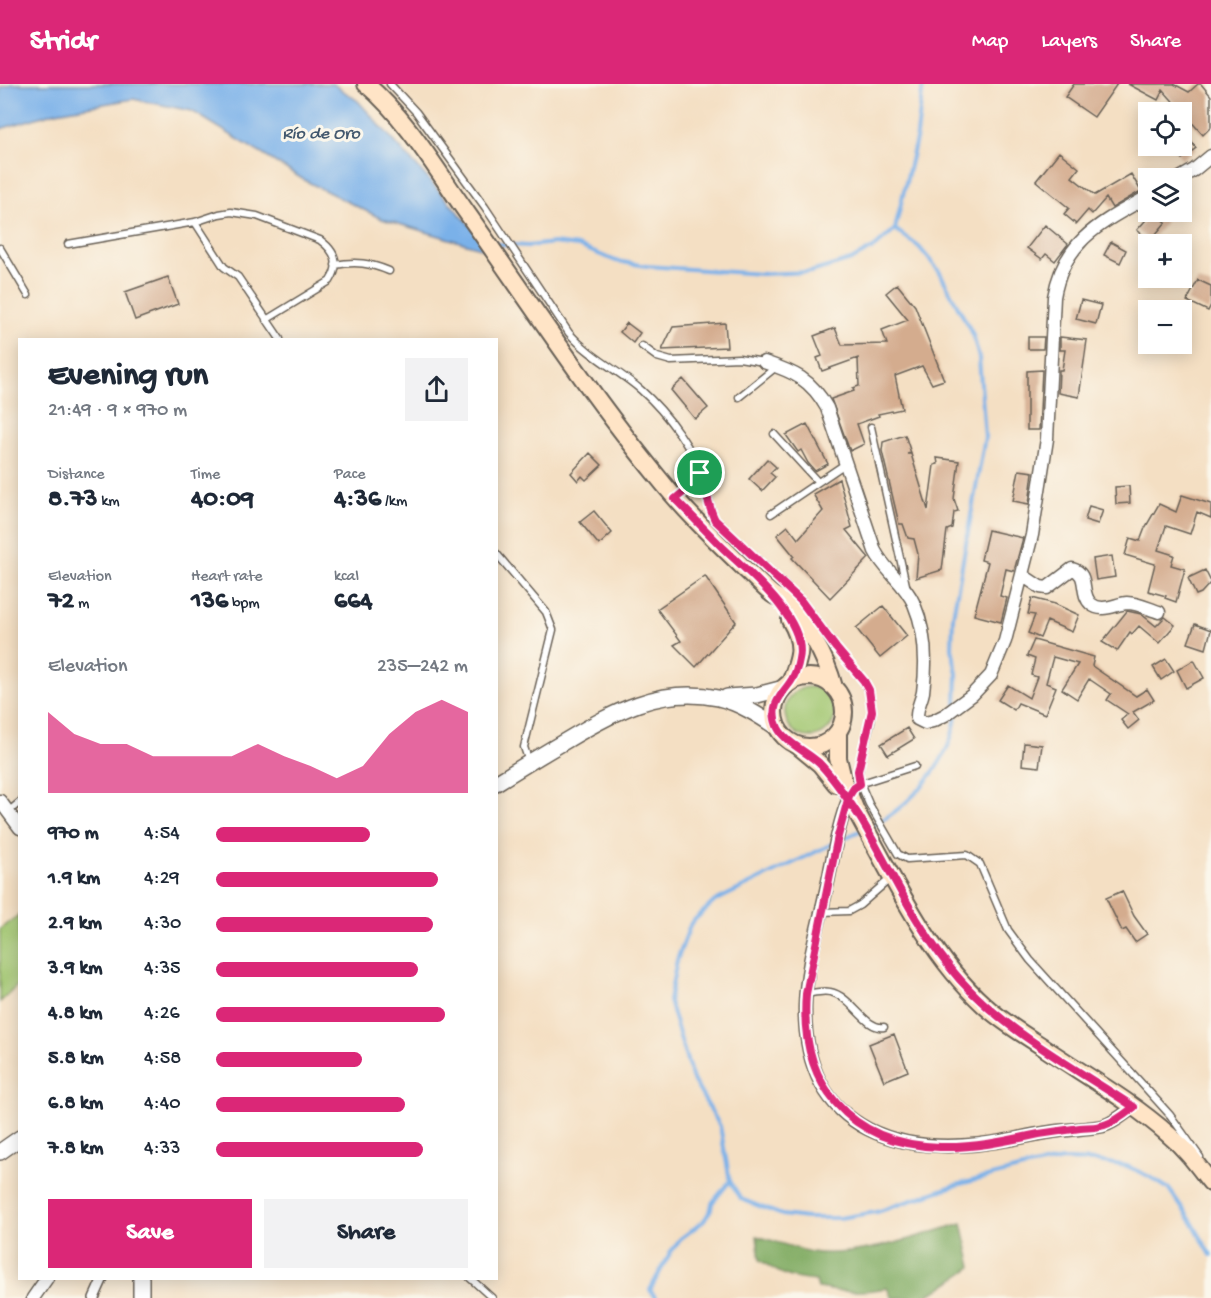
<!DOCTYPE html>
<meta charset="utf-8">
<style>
:root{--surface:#fff;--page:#f2f2f3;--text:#1f2937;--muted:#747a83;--accent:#db2777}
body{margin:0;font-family:"Gochi Hand",sans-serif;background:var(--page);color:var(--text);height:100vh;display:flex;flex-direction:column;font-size:22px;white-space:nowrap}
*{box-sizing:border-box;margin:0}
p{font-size:20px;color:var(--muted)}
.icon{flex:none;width:33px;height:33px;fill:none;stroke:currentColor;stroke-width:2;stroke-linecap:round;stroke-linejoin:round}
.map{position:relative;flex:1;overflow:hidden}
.panel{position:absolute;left:18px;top:254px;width:480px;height:942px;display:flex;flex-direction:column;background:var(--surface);border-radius:0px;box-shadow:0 3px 15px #0003}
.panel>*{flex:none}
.fabs{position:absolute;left:1138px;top:18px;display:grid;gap:12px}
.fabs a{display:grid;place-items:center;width:54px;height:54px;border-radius:0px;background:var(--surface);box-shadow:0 3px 15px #0003;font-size:30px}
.pin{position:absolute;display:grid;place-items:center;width:51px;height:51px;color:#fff;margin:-26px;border:3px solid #fff;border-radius:50%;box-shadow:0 2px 6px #0007}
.round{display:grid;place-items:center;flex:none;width:63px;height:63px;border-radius:0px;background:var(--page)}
.head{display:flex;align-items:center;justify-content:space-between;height:102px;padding:0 30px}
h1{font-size:33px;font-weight:700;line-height:45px}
.stats{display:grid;grid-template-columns:repeat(3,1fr);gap:9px;height:102px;padding:6px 30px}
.stats div{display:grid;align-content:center}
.stats b{font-size:26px;font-weight:700}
.stats small{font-size:16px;font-weight:400}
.stats p{font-size:16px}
.chart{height:168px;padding:12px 30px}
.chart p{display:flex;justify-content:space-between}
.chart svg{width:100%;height:108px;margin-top:6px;fill:var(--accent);opacity:.7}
.cta{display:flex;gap:12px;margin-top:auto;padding:12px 30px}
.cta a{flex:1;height:69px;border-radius:0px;background:var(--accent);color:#fff;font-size:24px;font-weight:700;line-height:69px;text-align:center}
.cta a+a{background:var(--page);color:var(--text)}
ul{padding:0 30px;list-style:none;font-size:20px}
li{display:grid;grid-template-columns:96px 72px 1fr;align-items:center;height:45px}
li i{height:15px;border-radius:8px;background:var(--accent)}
header{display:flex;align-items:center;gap:36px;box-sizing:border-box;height:84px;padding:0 30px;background:var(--accent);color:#fff}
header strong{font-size:28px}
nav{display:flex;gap:33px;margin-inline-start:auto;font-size:21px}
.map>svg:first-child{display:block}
.green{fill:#a1c670;stroke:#5e7146;stroke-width:1.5}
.forest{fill:#80ab62;stroke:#4e643f;stroke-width:1.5}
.water{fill:#7ab1e9;stroke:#4b6682;stroke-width:1.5}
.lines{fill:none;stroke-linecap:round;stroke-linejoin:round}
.stream{stroke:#7ab1e9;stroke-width:4}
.building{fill:#d4ac8e}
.service-casing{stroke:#686056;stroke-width:9}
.pedestrian-casing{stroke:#686056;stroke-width:12}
.minor-casing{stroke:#686056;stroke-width:15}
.tertiary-casing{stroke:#686056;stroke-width:18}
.secondary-casing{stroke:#686056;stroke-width:20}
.service{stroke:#fff;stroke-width:6}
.pedestrian{stroke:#fff;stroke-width:9}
.minor{stroke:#fff;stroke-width:12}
.tertiary{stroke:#fff;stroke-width:15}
.secondary{stroke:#ffe4c6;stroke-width:16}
.secondary-bridge-casing{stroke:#686056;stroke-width:20;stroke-linecap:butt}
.secondary-bridge{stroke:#ffe4c6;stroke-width:16}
.route-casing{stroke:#fff;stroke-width:12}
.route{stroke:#db2777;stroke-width:8}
.labels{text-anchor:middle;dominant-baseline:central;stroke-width:6;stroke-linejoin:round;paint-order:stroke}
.water-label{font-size:18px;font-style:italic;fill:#42586e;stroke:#fbf7ec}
</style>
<header>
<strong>Stridr</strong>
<nav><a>Map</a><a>Layers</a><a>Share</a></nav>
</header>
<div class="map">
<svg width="1211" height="1214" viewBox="0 0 1211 1214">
<rect width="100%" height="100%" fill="#fbf7ec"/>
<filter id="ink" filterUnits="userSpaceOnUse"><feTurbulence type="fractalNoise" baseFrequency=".0167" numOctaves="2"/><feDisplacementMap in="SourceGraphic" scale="12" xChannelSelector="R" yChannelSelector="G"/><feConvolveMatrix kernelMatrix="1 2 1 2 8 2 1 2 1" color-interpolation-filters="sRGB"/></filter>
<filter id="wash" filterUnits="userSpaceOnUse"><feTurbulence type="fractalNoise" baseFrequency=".008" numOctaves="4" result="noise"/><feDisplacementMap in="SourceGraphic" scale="24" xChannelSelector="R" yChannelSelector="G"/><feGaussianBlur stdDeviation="1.35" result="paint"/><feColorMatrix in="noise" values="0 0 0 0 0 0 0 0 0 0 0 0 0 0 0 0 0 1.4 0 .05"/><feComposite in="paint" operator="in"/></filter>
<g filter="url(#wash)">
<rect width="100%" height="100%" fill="#f4dfc3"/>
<path class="green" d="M785 628a25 25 0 1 1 50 0a25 25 0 1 1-50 0Z
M19,831V900L0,918V845Z"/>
<path class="forest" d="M962,1139L972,1183L936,1207L921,1214H892L887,1204C862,1209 842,1209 818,1204L816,1197C791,1195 780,1191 760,1176L757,1152C775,1157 793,1164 811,1168C854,1175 920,1152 962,1139Z"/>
<path class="water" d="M12,0H333L358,17L494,168L382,135L304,96L192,27L133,15L56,28L0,45V4Z"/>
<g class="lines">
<path class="stream" d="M895,145L919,163L939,187L973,251L979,274L985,353L953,532L952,564L957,590L956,620
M496,160L528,162L554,159L578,162L616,177L647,182L761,190L811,188L851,176L875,163L895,145L917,51L923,0
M869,743C910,724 954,675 956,628
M838,757L862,746
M832,760L715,817L691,839L677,876L669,917L693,996L720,1042L730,1097L741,1115L782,1131L807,1134H839L877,1128L956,1101L1023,1084L1063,1076L1097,1077L1127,1082L1150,1093L1169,1105L1192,1138L1211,1171
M656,1214L650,1206L670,1169L680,1155L704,1137L711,1125L712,1119L730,1097"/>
</g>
<g id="blocks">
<path class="building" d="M1074,0H1117L1094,33L1065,13Z
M1128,0H1174L1189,8L1198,0H1201L1211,12V43L1203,51L1163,6L1158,16Z
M1188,53L1196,64L1182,75L1174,64L1182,62V58Z
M1059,68L1079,84L1072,93L1095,111L1131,90L1141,107L1112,124L1106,114L1092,130L1088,126L1076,140L1064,130L1069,124L1036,97Z
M1153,128L1166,138L1150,157L1137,146Z
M1045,141L1068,160L1055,177L1046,170L1042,175L1027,164Z
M1111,158L1126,166L1120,179L1104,171Z
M168,193L178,220L135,236L125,208Z
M1198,196L1211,202V221L1208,227L1187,217Z
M897,200L915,222L944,296L932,300L922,282L895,292L902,325L878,330L879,332L857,340L864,360L850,367L831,315L854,307L853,304L859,302L858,274L822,287L817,274L822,272L814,252L835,244L842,261L887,260L882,246L908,236L886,209Z
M1081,216L1101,221L1096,240L1076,235Z
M627,239L640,249L633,259L620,248Z
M725,239L727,263L662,266L673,243Z
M1028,253H1044L1043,265H1028Z
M1060,253L1087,256L1079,313L1058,309L1059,286H1062L1065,266H1060Z
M1042,286L1039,346H1027V287Z
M683,295L708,324L695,335L671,306Z
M807,340L828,380L815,387L808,379L801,366L798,368L786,351Z
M905,351L911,369L907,370H911L928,426L934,381L938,380L937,374L959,377L954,415L958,427L954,428L952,444L947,446L942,486L916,494L918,470L914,455L908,454L903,440H899L882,367L883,358Z
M590,369L602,381L586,396L582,392L578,397L571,389Z
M767,375L776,383L770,389L775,393L762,407L749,395Z
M1019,386L1033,388L1029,420L1013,417Z
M839,395L852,443L846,446L869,474L830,514L792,474L794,472L777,451L788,442L798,455L823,427L813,410Z
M1129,402L1130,419L1116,420L1115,403Z
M1182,411L1211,420V434L1197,428L1190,450L1166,442L1158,466L1174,471L1171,481L1185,485L1176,518L1165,514L1166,512L1148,507L1155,480L1125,471L1130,454L1140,457L1145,444L1159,420L1176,428Z
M1089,422L1103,426L1098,440L1085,436Z
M594,427L612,449L599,461L580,438Z
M988,446L1023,454L1014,487L1006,485L1000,512L1007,514L1001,538L974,531L988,478L981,476Z
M1112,472L1115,493L1096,496L1093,475Z
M1205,486L1211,498L1201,509L1196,511L1188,494Z
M705,492L736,538L696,583L674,561L681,557L657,525Z
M1032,514L1055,520L1079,531L1072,548L1047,537L1040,554L1028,549L1035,531L1028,530Z
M883,522L907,552L880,574L856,544Z
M1127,527L1141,530L1156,542L1165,533L1175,541L1159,559L1139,542L1132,550L1130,548L1117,567L1102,558Z
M1195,540L1211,546L1206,565L1188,559Z
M1034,556L1094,573L1092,582L1136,612L1147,605L1154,616L1133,628L1139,636L1128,645L1121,636L1128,630L1107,616L1111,610L1089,595L1077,615L1062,605L1078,580L1053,573L1046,599L1056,603L1045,630L1018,619L1014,626L998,616L1008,601L1029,614L1037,593L1031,591L1035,575L1027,572Z
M1166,575L1174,587L1161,596L1153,583Z
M1194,576L1204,594L1186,604L1177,586Z
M907,644L914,655L888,671L881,660Z
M1024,659L1042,661L1039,683L1022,681Z
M1122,807L1134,832L1147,850L1135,858L1126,845L1122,847L1106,814Z
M894,950L908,987L884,997L869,960Z"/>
</g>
</g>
<g filter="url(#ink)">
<use href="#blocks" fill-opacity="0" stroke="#686056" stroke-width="1.5"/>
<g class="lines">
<defs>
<path id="service" d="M390,0L416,28L485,123L569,249C590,273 618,286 641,306C667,329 696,368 705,401C709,413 709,424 715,436L801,517L836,564L864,597L869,606L872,627L871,637L860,678L858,694L869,720L898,770L907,775L967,771L980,780L1008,846L1030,876L1170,1031L1200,1073
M195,138L224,183L238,193L280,255
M68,160L195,138L219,130L231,128L257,132L320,156C335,167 341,180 330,197L266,236
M0,164L28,211
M335,181C356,177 370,179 389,187
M642,262L657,273L671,277L739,274L764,278
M739,313L776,283
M871,343L906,501
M774,350L818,398
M676,415L691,402L700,389
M771,430L845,380
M496,469L546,528L553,546L524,663L529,678
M859,700L915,682
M8,728L20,718
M822,828L849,827L860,821L891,794
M806,910C813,909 823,906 830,908C852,912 865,946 884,943
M470,1194L492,1214"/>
<path id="pedestrian" d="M94,1214L103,1194"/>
<path id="minor" d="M1180,94L1194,86L1211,72
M764,278C794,288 811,295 827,324L875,467C885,487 905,499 914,520C926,548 927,578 923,608C921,618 916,625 917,635L925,639L933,637L945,631L972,611L991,591L1005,557L1032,451L1047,355L1054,213C1064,155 1103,138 1149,112
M1022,491L1040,503L1047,504L1072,485C1090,490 1079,509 1091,520C1102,529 1115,520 1127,519C1138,519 1149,525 1159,528
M859,700C842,712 832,780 827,802C819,841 806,882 805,922C803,1052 906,1076 1013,1055C1028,1052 1043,1049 1058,1047C1072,1045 1088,1045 1103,1042C1114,1039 1124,1030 1134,1023
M0,717L20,744
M33,1214L47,1194"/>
<path id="tertiary" d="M727,613L757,611L784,604
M496,699C520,684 543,670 567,656C614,628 660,602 718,614C740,619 760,632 779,645
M0,1068L20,1054
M141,1214V1194"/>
<path id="secondary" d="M366,0C407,35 436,85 467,129C529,217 589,309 657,392C684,426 714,455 745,485C754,493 763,503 772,510C776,513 780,514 784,517C807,538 826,573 834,603
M790,536C805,561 800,574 790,599
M774 628a35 35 0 1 1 70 0a35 35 0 1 1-70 0Z
M838,649V674L843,695
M797,661L820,680L836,700
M856,727C892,792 928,870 983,920C1002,938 1025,951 1046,965C1088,993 1132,1018 1169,1051C1186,1065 1198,1082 1211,1099"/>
</defs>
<use href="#service" class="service-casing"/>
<use href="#pedestrian" class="pedestrian-casing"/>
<use href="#minor" class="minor-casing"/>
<use href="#tertiary" class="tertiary-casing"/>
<use href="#secondary" class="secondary-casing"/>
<use href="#service" class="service"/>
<use href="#pedestrian" class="pedestrian"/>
<use href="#minor" class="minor"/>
<use href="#tertiary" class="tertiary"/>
<use href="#secondary" class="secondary"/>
<defs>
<path id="secondary-bridge" d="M843,695L856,727"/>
</defs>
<use href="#secondary-bridge" class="secondary-bridge-casing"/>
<use href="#secondary-bridge" class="secondary-bridge"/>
</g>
</g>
<g class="lines" filter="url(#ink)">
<defs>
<path id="route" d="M700,389C707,404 707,421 715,436L801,517L836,564L864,597L869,606L872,627L858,687L860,700L854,704L849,712L838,752L806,910C799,1000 849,1060 940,1063C974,1064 1006,1057 1039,1050C1053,1048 1066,1046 1080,1044C1089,1043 1099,1044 1107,1040C1117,1037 1125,1030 1134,1023C1071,981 994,942 948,881C922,848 902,810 882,773C873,757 865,740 855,726C844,710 833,693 819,679C807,668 785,658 778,644C769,625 778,614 789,600C794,594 798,582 799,575C808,536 748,488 723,464C707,448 691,431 675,415L691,402L700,389"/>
</defs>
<use href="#route" class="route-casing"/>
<use href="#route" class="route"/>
</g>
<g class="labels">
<g class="water-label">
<text x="321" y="50">Río de Oro</text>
</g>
</g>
</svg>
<div class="fabs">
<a><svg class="icon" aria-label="locate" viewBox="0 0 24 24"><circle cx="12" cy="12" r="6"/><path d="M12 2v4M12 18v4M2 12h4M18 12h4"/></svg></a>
<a><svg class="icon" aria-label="layers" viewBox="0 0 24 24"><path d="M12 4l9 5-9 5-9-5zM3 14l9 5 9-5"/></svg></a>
<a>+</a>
<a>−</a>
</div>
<div class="pin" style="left:700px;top:389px;background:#1e9e55"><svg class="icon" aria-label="arrive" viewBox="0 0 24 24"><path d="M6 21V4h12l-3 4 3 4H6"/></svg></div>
<section class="panel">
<div class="head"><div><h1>Evening run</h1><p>21:49 · 9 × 970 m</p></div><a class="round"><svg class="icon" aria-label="share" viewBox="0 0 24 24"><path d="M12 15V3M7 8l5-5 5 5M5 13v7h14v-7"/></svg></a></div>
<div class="stats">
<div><p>Distance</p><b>8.73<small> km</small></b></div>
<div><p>Time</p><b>40:09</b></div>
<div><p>Pace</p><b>4:36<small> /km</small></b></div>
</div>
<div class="stats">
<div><p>Elevation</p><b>72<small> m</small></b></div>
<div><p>Heart rate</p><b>136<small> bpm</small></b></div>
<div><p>kcal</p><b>664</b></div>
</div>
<div class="chart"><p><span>Elevation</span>235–242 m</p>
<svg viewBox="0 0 160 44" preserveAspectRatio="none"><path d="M0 44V11L10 20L20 24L30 24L40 29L50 29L60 29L70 29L80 24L90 29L100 33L110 38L120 33L130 20L140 11L150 6L160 11V44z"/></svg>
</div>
<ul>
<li><b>970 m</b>4:54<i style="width:61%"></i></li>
<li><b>1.9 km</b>4:29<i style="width:88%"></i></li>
<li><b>2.9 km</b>4:30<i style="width:86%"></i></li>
<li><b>3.9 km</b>4:35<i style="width:80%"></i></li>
<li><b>4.8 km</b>4:26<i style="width:91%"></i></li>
<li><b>5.8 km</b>4:58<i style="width:58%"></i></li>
<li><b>6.8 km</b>4:40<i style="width:75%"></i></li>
<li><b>7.8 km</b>4:33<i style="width:82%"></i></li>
</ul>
<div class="cta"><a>Save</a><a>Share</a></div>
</section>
</div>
